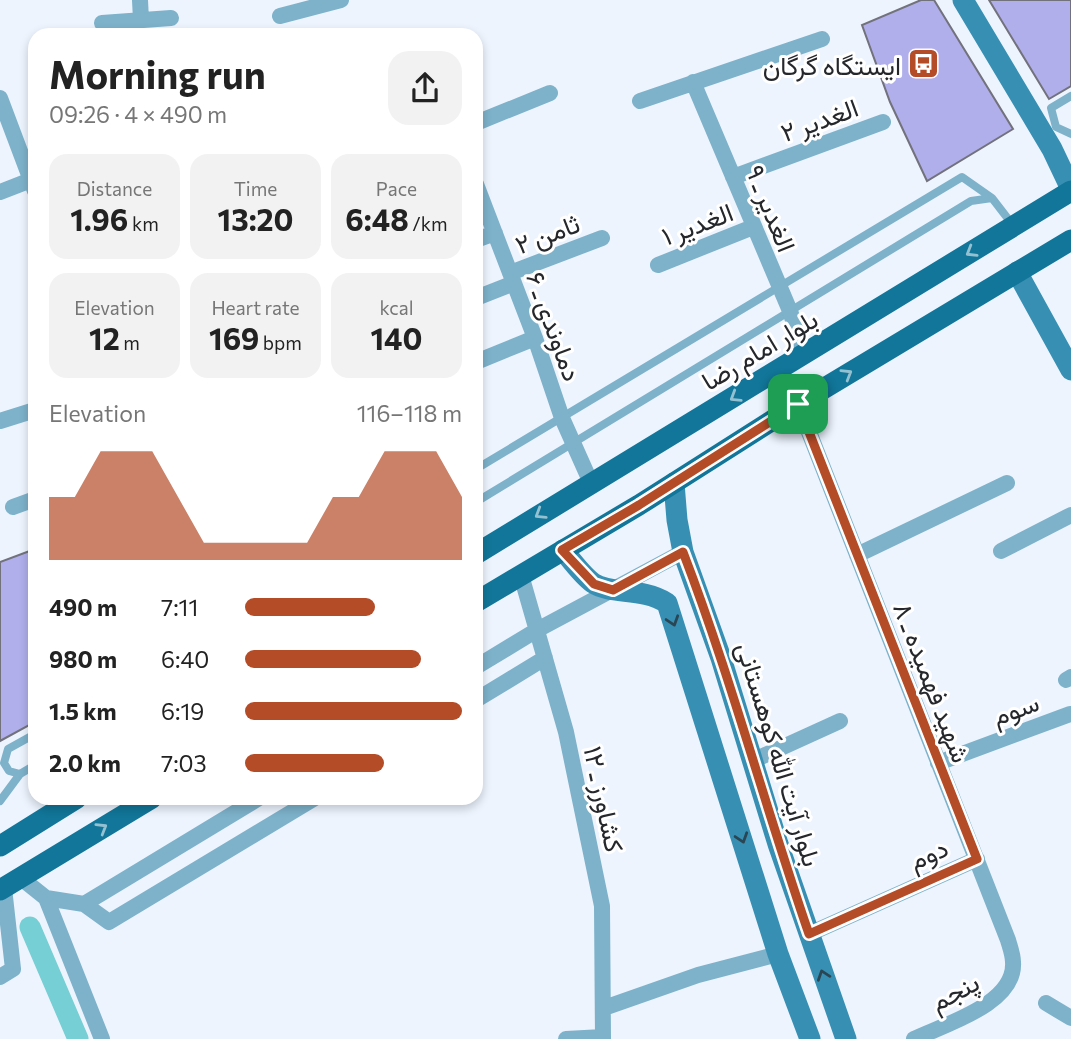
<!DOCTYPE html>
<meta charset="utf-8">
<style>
:root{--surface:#fff;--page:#f2f2f2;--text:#222;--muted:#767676;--accent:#b44c28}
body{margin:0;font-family:Commissioner,Vazirmatn,sans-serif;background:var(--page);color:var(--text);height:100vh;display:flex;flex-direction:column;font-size:26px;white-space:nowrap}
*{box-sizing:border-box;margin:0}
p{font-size:23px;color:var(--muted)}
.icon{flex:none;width:38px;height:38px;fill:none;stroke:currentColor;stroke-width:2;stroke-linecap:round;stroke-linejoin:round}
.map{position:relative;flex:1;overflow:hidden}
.side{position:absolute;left:28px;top:28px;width:455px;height:777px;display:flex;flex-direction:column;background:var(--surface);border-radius:21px;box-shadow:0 4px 10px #0003}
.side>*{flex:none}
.pin{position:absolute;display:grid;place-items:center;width:60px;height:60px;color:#fff;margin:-30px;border-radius:14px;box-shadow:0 4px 10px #0006}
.round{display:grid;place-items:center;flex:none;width:74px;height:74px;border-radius:21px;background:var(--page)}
.head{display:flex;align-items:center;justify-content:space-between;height:119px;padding:0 21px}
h1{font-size:38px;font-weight:700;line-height:52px}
.metrics{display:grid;grid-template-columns:repeat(3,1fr);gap:10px;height:119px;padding:7px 21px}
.metrics div{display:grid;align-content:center;border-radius:18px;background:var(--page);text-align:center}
.metrics b{font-size:30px;font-weight:700}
.metrics small{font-size:19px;font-weight:400}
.metrics p{font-size:19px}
.chart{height:196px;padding:14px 21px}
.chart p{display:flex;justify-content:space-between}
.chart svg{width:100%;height:126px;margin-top:7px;fill:var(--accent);opacity:.7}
ul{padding:0 21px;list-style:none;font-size:23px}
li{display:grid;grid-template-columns:112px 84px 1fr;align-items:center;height:52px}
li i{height:18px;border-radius:9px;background:var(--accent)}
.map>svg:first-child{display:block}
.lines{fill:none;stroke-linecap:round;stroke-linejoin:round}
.canal{stroke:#76cfd4;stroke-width:21}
.building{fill:#b0aeeb;stroke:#72727c;stroke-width:2}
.lane{stroke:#7db2ca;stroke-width:8}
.street{stroke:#7db2ca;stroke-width:16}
.secondary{stroke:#3790b4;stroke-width:21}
.primary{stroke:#117699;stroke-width:21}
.oneway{stroke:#94c1d1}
.oneway2{stroke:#2a4654}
.route-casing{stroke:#fff;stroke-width:14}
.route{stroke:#b44c28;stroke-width:9}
.labels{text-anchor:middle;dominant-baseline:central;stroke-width:6;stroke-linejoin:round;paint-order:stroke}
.poi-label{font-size:26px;fill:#25272b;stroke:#fff;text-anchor:end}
.street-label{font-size:26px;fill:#25272b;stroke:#fff}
</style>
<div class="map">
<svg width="1071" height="1039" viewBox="0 0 1071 1039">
<rect width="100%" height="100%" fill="#edf4fe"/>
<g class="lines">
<path class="canal" d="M30,927L78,1039"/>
</g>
<path class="building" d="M921,0H934L1013,129L927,181L890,102L862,25Z
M989,0H1071V86L1049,99Z
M35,549V722L0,741V562Z"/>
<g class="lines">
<path class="lane" d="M1071,134L1056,127L1051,108L1071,96
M476,469L962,177L992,198
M476,502L971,201L992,198L1012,224
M34,642L35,644
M20,774L9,771L4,763L8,749L35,734
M0,801L20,774L35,765"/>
<path class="street" d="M140,0L141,20
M280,16L341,0
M102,23L171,18
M693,82L790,311L804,354
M0,98L35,191
M640,101L822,39
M476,123L550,93
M733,177L883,122
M476,184L535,338L562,418L591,483
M0,192L31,180
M476,240L495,233
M658,265L753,227
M510,273L602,238
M476,298L514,283
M476,362L535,338
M798,404L1008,940C1010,947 1013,955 1013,962C1016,1004 945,1024 914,1039
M0,421L35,410
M13,507L35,499
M1001,551L1071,515
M857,555L1007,483
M521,575L566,732L602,906L603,1039
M476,667L537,630L683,552
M1066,680L1071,677
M476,700L545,658
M752,761L840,721
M938,763L1070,714
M21,878L46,898L84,904L259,798
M46,898L102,1039
M84,904L109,922L315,798
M809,934L977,859
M0,977L13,969L4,888
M1046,1003L1071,1018
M604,1008L698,975L778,954
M566,1039L603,1037"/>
<path class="secondary" d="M963,0L1052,149L1071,189
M1017,272L1071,370
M674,483L677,520L683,552L721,658L778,844L846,1039
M563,550C572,561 582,575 593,583C611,595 642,587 667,603L778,954L810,1039"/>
<path class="primary" d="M476,554L1071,191
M476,602L639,505L798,404L1071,240
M0,846L77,798
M0,890L152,798"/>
</g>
<defs><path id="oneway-chevron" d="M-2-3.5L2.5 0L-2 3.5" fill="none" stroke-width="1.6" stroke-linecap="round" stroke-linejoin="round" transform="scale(1.75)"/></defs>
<g class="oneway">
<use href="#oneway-chevron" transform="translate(971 252) rotate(149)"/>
<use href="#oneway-chevron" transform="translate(847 374) rotate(-31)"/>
<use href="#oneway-chevron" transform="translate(735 397) rotate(148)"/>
<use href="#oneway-chevron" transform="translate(540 514) rotate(148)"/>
<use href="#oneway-chevron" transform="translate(102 828) rotate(-31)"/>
</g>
<g class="oneway2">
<use href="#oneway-chevron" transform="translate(673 621) rotate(72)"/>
<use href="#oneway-chevron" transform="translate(742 838) rotate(72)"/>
<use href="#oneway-chevron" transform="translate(823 975) rotate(-109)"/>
</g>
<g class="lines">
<defs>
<path id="route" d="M798,404L977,859L809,934C765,807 731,677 683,552L613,590L594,584L562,550L639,505Z"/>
</defs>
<use href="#route" class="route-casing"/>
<use href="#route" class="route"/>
</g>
<defs>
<symbol id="bus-square" viewBox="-11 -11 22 22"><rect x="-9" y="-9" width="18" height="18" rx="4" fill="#b44c28" stroke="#fff"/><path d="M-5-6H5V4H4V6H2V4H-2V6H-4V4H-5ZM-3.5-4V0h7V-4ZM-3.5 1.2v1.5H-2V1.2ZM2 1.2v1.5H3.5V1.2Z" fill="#fff"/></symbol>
</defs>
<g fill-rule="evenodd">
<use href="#bus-square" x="906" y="46" width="35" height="35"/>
</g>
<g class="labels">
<g class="poi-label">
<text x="901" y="64">ایستگاه گرگان</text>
</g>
<g class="street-label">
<text transform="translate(819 119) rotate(-20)">الغدیر ۲</text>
<text transform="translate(772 208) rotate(68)">الغدیر ـ ۹</text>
<text transform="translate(697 223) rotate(-21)">الغدیر ۱</text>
<text transform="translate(547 233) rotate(-21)">ثامن ۲</text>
<text transform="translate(555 326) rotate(70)">دماوندی ـ ۶</text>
<text transform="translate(759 349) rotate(-31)">بلوار امام رضا</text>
<text transform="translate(933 682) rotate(69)">شهید فهمیده ـ ۸</text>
<text transform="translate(1015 708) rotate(-20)">سوم</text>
<text transform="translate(780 754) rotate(73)">بلوار آیت الله کوهستانی</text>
<text transform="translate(605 799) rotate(78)">کشاورز ـ ۱۲</text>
<text transform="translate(928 853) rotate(-23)">دوم</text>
<text transform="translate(954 991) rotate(-28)">پنجم</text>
</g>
</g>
</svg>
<div class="pin" style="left:798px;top:404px;background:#1e9e55"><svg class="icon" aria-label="arrive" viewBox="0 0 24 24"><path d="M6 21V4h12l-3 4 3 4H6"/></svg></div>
<section class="side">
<div class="head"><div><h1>Morning run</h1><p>09:26 · 4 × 490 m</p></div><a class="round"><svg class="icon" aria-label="share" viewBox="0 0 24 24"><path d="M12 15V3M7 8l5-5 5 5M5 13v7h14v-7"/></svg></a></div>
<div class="metrics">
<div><p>Distance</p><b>1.96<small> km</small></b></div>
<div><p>Time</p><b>13:20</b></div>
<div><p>Pace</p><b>6:48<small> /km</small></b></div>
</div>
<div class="metrics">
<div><p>Elevation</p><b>12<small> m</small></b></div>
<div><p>Heart rate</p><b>169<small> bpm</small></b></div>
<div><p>kcal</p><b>140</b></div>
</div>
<div class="chart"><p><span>Elevation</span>116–118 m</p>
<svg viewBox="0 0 160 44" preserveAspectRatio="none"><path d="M0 44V22L10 22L20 6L30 6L40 6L50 22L60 38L70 38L80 38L90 38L100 38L110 22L120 22L130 6L140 6L150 6L160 22V44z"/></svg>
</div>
<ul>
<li><b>490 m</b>7:11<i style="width:60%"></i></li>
<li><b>980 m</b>6:40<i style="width:81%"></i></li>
<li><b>1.5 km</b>6:19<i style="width:100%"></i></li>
<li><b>2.0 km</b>7:03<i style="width:64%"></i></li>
</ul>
</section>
</div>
